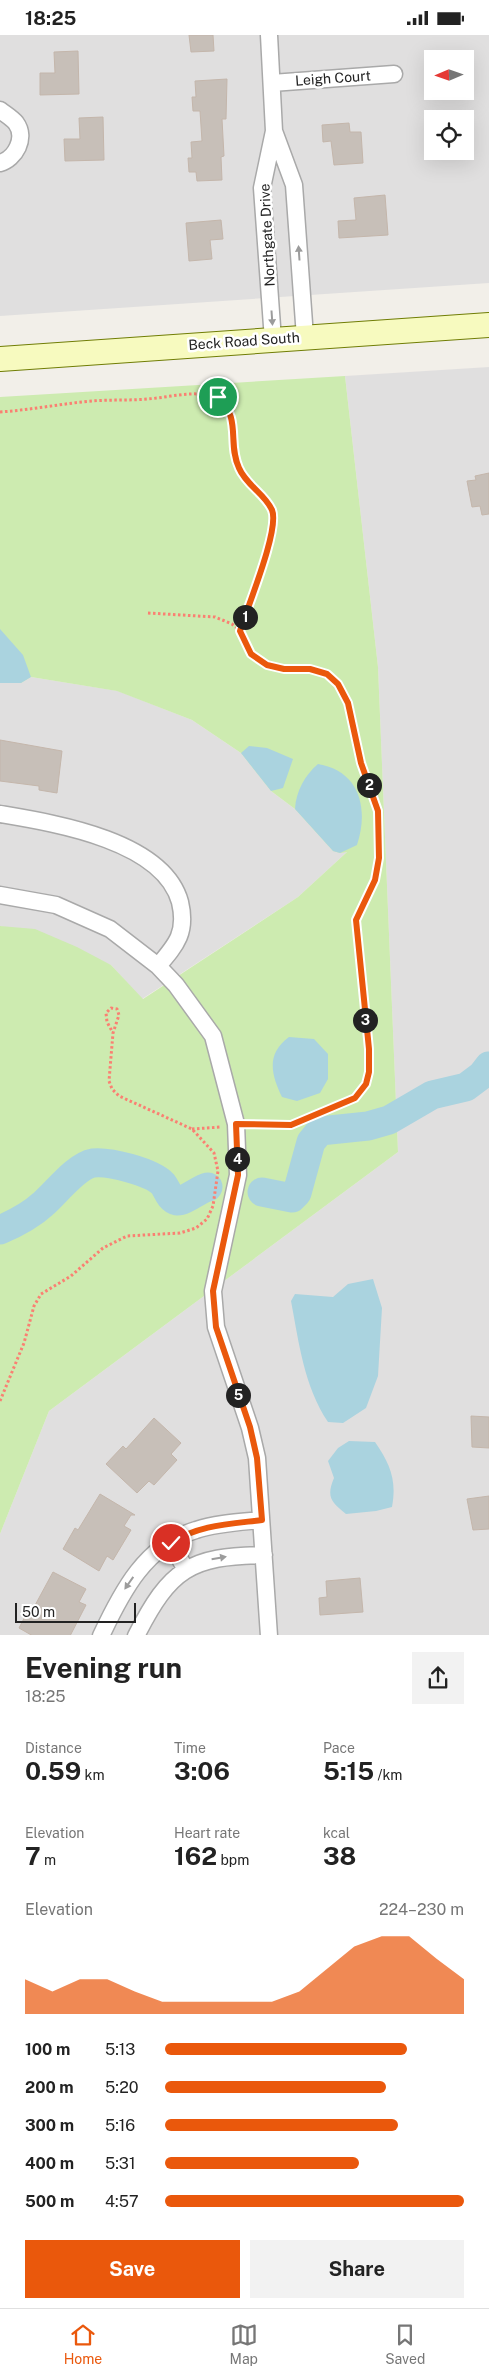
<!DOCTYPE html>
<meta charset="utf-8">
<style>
:root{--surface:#fff;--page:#f2f2f2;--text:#222;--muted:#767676;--line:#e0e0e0;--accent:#ea580c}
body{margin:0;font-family:"Public Sans",sans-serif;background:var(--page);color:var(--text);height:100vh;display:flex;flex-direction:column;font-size:19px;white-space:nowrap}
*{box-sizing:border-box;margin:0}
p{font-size:16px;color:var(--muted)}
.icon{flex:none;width:28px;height:28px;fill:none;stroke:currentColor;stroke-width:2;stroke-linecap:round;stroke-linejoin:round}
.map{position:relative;height:1600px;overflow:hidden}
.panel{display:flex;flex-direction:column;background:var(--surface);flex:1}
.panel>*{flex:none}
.needle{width:32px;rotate:268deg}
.buttons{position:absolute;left:424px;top:15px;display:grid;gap:10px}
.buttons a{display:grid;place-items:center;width:50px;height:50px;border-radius:0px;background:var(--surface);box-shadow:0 5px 20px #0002;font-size:25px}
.scale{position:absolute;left:15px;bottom:12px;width:121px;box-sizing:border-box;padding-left:5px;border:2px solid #222;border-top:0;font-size:14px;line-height:18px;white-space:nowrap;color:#222;-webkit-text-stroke:4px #fff;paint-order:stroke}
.pin{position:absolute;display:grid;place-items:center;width:42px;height:42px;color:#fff;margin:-21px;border:2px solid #fff;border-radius:50%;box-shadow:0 1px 5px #0007}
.km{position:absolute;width:25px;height:25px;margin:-12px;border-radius:50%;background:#222;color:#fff;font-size:14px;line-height:25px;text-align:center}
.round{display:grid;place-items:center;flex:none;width:52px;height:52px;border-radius:0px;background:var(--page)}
.head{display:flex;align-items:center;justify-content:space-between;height:85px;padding:0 25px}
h1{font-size:28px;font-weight:700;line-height:38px}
.metrics{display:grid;grid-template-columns:repeat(3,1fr);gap:8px;height:85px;padding:5px 25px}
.metrics div{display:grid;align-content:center}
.metrics b{font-size:25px;font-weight:700}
.metrics small{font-size:14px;font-weight:400}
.metrics p{font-size:14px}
.chart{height:140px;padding:10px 25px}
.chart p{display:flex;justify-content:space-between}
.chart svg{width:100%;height:90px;margin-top:5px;fill:var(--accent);opacity:.7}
.cta{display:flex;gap:10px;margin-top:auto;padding:10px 25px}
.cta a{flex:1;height:58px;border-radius:0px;background:var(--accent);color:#fff;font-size:20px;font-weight:700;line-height:58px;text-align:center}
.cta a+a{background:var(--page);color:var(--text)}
ul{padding:0 25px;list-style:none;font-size:16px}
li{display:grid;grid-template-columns:80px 60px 1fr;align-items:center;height:38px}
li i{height:12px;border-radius:6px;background:var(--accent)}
.status{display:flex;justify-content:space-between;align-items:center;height:35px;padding:0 25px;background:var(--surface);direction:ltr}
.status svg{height:14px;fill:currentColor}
.menu{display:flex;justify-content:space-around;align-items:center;height:70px;border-top:1px solid var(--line);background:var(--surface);font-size:14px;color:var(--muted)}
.menu a{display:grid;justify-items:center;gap:2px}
.menu .current{color:var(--accent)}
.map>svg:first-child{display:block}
.residential{fill:#e0dfdf;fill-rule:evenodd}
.grass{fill:#cdebb0}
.water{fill:#aad3df}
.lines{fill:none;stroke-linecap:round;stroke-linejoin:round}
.river{stroke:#aad3df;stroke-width:29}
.building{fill:#c7bfb8;stroke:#c4b6ab}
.street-casing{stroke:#a9a9a9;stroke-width:19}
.secondary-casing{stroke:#707d05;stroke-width:26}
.path{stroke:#fa8072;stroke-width:3;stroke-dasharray:2.5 2.5;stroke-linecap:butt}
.street{stroke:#fff;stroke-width:16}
.secondary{stroke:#f7fabf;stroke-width:24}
.oneway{fill:#9c9c9c}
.route-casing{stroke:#fff;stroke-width:10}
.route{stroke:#ea580c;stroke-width:6}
.labels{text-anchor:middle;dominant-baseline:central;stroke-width:5;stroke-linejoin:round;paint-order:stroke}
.street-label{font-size:14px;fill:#222;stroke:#fff}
</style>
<div class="status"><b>18:25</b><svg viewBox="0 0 49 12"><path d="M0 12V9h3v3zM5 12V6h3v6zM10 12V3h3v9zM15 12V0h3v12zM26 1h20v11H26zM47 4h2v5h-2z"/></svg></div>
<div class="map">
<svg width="489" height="1601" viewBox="0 0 489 1601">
<rect width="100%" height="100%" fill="#f2efe9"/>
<path class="residential" d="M0,0H489V248L0,281ZM432,24H465V56H432ZM432,84H465V116H432Z
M489,332V1600H0V1499L49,1376L398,1117L378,632L345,341Z
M31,642L118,656L192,685L241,718L271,756L295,774L333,816H348L298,862L142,964L111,930L1,891L0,893V648H21Z"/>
<path class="grass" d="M345,341L378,632L398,1117L49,1376L0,1499V891L35,894L77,912L111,930L143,964L298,862L347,817L340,818L333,816L295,774L271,756L241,718L192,685L117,656L31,642L21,648H0V362Z"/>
<path class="water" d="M0,594L23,620L31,642L21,648H0Z
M249,711L267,713L293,724L283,753L271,756L241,718Z
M318,729C360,736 369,774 357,810L340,818L333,816L295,774C296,756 305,740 318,729Z
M289,1002L314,1004L328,1019V1044L320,1058L297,1066L282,1062C271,1039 266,1019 289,1002Z
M373,1244L382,1273L378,1341L366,1373L343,1388L328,1387C304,1351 299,1308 291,1266L295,1259L333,1262L348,1249Z
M349,1406L375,1407C390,1429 397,1445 392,1472L376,1476L346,1479C331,1467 326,1462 334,1443L328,1426L338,1413Z"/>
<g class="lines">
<path class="river" d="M262,1157L292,1163L297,1158L311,1107L320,1096L368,1091L389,1085L432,1060L466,1052L482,1040L489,1031
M0,1195C16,1188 30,1181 43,1169C56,1158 76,1131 93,1128C109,1126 152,1137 163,1149C167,1154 169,1164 177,1166C184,1167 199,1154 208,1152"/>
</g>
<path class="building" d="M189,0H213L214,16L191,17Z
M78,16L79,59L40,60V38H55L54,17Z
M227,44L226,84H222L224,121L221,122L222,145L197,146L196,137H189L188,123H192L191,107L202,106L200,76H193L192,62H196L195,46Z
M103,82L104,125L65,126L64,104H80L79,83Z
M349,88L350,97H361L363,128L334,130L331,106L323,107L322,90Z
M385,160L388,200L339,203L338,186L356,185L354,163Z
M221,185L223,204L210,205L212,224L189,226L186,188Z
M489,438V479L482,480L480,471L472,472L467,446L476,445L475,441Z
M0,705L62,716L57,758L39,755V751L0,746Z
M471,1381L489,1382V1413L472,1412Z
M154,1383L181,1408L171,1419L177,1425L154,1450L149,1446L137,1458L106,1429L123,1411L126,1414Z
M100,1459L135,1480H131L124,1491L131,1495L113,1525L107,1521L99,1536L63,1514L75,1493L78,1495Z
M489,1461V1494L473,1495L467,1464Z
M53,1537L86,1554L79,1567L86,1570L70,1601H33L19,1593L30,1572L33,1574Z
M360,1543L363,1577L320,1580L319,1563L327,1562L326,1546Z"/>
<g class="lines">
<defs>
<path id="street" d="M269,0L274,96L262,153L273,305
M272,48L394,39
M0,75C5,79 12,83 16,88C27,103 15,124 0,128
M274,96L294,150L305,302
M0,779C53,788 163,805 180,867C187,897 177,909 158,931
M0,860L56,870L110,894L158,931L176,950L213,1001L236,1089L238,1140L213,1256L216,1292L250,1393L257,1423L269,1601
M171,1508L186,1535
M101,1601C122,1556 146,1510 196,1495C217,1488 240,1487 261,1485
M136,1601C170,1534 190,1521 264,1520"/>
<path id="secondary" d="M0,324L489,290"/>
</defs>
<use href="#street" class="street-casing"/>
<use href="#secondary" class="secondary-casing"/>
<path class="path" d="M0,377C28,375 55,370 82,367C104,364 125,366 147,364C164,363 182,358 199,359C210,359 219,362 226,370C238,382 232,415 238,432C245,450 267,459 272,477C279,497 247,572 240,596
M148,578L215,582L232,589L240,596L251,619L267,630L284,634H310L327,639L338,649L348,668L361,728L378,776L379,823L375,845L356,885L369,1014V1037L366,1049L355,1063L291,1090L249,1089
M192,1094L221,1092
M0,1366L24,1308L34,1271L41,1259L71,1241L103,1213L127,1201L180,1198L196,1193L207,1184L213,1171L218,1136L214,1118L192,1094L119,1061L112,1054L109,1046L113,998L119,980L117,974L111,973L106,978L107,987L113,998"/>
<use href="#street" class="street"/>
<use href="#secondary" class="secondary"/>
</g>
<defs><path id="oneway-solid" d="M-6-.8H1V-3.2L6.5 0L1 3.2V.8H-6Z" transform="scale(1.25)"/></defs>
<g class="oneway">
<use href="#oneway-solid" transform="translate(299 218) rotate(-94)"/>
<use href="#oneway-solid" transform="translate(272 283) rotate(86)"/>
<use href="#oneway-solid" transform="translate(219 1523) rotate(-10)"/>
<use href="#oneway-solid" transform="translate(129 1548) rotate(125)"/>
</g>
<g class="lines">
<defs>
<path id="route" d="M171,1508C198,1490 230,1489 262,1485L257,1423L250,1392L216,1292L213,1256L238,1140L236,1089L291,1090L355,1063L366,1049L369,1037V1014L356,885L375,845L379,823L378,776L361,728L348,668L338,649L327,639L310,634H284L267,630L251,619L240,596C247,573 280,494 272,475C265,459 246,450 239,433C227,407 242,384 218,362"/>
</defs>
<use href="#route" class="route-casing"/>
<use href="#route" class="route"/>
</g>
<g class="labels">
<g class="street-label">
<text transform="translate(333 43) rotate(-4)">Leigh Court</text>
<text transform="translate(267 200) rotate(-93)">Northgate Drive</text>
<text transform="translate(244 306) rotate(-4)">Beck Road South</text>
</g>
</g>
</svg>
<div class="buttons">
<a><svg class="needle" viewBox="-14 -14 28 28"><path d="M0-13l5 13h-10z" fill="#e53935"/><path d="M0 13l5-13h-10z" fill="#767676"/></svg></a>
<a><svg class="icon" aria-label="locate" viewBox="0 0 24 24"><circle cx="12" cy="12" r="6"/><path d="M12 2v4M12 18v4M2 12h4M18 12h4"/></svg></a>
</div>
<div class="scale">50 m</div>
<div class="pin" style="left:218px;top:362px;background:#1e9e55"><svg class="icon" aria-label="arrive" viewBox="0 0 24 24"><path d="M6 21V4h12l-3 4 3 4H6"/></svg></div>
<div class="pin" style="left:171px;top:1508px;background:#d93025"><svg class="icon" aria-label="check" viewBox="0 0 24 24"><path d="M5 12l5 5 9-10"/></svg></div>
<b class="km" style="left:245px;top:582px">1</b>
<b class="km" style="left:369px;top:750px">2</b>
<b class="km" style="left:365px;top:985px">3</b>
<b class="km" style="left:237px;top:1124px">4</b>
<b class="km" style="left:238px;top:1360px">5</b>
</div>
<section class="panel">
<div class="head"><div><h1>Evening run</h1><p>18:25</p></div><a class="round"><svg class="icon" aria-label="share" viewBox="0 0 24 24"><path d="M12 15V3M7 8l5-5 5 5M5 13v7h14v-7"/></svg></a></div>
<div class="metrics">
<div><p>Distance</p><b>0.59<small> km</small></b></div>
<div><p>Time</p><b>3:06</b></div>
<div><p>Pace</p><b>5:15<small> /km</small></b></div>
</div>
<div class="metrics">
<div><p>Elevation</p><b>7<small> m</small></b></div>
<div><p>Heart rate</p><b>162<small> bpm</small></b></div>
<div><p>kcal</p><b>38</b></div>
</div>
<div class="chart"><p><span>Elevation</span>224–230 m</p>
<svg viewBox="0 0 160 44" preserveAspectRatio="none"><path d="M0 44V27L10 33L20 27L30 27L40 33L50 38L60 38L70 38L80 38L90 38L100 33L110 22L120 11L130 6L140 6L150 17L160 27V44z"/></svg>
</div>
<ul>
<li><b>100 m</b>5:13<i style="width:81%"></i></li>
<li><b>200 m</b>5:20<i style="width:74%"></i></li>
<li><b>300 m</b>5:16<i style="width:78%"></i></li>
<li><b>400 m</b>5:31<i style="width:65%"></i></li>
<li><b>500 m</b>4:57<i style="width:100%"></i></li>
</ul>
<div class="cta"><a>Save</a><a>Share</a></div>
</section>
<nav class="menu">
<a class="current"><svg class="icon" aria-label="home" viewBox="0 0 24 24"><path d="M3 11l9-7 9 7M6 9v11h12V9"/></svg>Home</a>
<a><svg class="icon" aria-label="map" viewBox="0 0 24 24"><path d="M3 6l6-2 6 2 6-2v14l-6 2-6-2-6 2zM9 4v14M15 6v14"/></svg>Map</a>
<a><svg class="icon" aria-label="saved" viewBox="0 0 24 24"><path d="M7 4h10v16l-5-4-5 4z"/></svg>Saved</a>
</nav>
